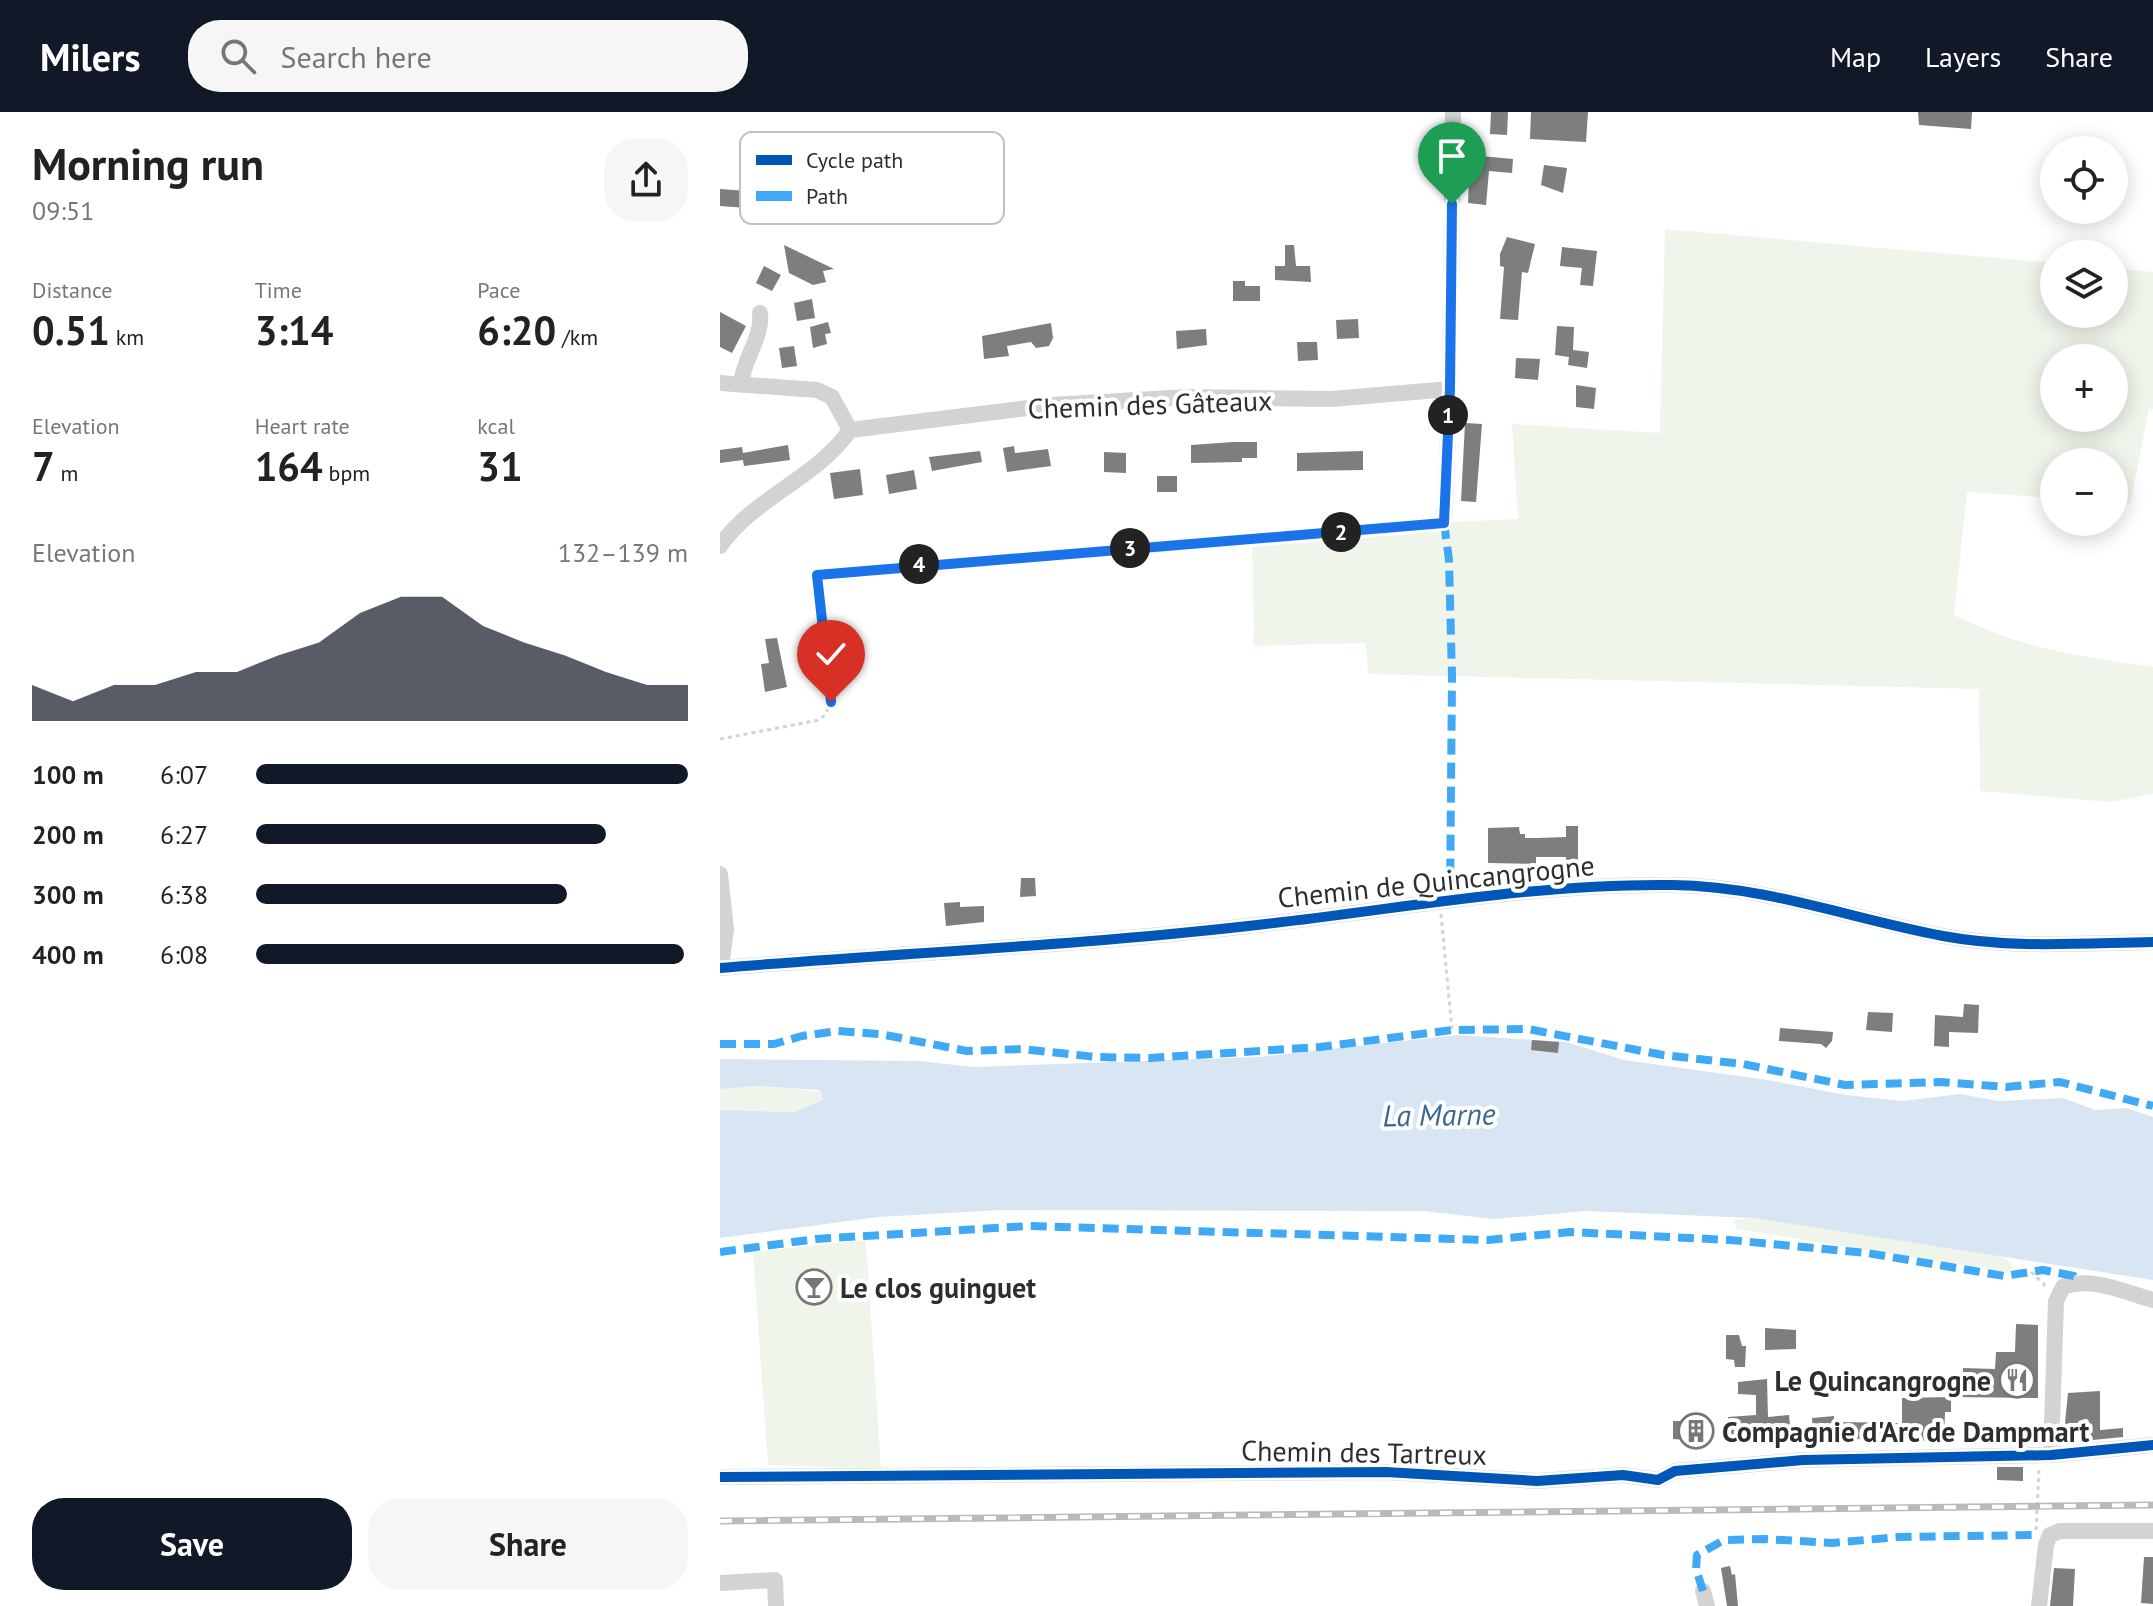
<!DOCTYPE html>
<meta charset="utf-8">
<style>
:root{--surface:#fff;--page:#f6f6f6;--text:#222;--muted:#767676;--accent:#111827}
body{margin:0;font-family:"PT Sans",sans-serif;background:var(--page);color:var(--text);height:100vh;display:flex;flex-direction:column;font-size:30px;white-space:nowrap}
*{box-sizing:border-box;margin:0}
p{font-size:26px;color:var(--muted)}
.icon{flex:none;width:44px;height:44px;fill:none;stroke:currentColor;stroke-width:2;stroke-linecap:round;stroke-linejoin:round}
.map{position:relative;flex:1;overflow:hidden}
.panel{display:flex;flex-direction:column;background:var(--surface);width:720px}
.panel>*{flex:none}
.tools{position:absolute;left:1320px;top:24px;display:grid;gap:16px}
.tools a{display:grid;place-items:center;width:88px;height:88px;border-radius:50%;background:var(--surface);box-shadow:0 4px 20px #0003;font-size:40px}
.pin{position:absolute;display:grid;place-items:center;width:68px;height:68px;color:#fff;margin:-82px -34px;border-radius:50% 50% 50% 0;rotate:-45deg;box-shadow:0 0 8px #0007}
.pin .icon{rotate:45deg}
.km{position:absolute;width:40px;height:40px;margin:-20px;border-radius:50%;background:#222;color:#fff;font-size:22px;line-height:40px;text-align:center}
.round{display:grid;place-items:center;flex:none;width:84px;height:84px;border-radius:32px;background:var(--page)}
.overview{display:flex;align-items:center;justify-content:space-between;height:136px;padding:0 32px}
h1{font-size:44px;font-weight:600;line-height:60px}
.metrics{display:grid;grid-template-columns:repeat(3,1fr);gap:12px;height:136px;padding:8px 32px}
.metrics div{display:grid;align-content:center}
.metrics b{font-size:40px;font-weight:600}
.metrics small{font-size:22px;font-weight:400}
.metrics p{font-size:22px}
.chart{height:224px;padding:16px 32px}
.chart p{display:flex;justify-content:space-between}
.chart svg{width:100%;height:144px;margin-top:8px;fill:var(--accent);opacity:.7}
.cta{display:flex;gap:16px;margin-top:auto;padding:16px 32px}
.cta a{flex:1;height:92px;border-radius:32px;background:var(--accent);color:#fff;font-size:32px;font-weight:600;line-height:92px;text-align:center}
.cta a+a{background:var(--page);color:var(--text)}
ul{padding:0 32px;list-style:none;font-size:26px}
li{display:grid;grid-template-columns:128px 96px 1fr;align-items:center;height:60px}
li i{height:20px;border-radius:10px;background:var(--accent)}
header{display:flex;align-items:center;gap:48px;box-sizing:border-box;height:112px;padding:0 40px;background:var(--accent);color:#fff}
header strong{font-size:38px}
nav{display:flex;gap:44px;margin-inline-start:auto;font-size:28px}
.search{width:560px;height:72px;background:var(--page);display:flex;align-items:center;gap:20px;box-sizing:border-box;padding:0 28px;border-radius:32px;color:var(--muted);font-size:30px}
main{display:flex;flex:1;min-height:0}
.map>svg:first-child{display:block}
.green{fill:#f0f5eb;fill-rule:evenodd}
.water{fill:#d8e5f2}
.building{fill:#7e7e7e}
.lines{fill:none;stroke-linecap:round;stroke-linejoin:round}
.path{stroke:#d3d3d3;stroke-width:3;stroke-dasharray:4 4;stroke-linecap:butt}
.minor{stroke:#d3d3d3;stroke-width:16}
.rail-casing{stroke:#bababa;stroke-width:7}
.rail{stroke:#fff;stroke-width:4;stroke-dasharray:12;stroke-linecap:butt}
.quiet{stroke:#3fa9f5;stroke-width:8;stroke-dasharray:16 8;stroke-linecap:butt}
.cycleway-casing{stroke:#fff;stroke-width:15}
.cycleway{stroke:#0057b8;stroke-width:10}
.route-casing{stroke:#fff;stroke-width:16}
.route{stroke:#1a73e8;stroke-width:10}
.labels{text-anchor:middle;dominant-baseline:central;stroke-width:8;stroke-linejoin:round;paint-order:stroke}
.street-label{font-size:28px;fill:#2e2e2e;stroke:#fff}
.poi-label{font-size:28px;font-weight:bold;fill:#2e2e2e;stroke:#fff;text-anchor:start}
.water-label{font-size:30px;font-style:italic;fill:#3b6891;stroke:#fff}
.key{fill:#fff;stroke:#c0c0c0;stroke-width:2}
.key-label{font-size:22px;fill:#2e2e2e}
</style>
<header>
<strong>Milers</strong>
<div class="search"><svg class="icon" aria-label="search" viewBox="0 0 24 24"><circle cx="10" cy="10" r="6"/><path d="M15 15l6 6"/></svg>Search here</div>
<nav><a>Map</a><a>Layers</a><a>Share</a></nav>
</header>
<main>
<section class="panel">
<div class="overview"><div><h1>Morning run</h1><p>09:51</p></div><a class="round"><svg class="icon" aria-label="share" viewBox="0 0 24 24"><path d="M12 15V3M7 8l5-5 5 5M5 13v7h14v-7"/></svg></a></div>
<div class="metrics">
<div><p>Distance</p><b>0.51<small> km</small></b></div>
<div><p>Time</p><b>3:14</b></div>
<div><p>Pace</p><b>6:20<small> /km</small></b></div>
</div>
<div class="metrics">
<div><p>Elevation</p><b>7<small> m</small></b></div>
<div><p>Heart rate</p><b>164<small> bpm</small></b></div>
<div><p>kcal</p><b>31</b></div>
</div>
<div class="chart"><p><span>Elevation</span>132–139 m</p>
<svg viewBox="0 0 160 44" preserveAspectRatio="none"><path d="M0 44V33L10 38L20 33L30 33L40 29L50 29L60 24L70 20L80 11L90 6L100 6L110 15L120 20L130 24L140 29L150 33L160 33V44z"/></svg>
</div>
<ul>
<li><b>100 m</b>6:07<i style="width:100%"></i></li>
<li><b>200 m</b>6:27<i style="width:81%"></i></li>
<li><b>300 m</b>6:38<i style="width:72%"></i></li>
<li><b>400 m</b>6:08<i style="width:99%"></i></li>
</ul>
<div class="cta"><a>Save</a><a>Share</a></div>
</section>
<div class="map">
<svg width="1433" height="1494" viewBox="0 0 1433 1494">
<rect width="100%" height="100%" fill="#fff"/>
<path class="green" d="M945,117L1334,151V202H1394V156L1433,160V297H1429L1410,392L1394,391V350H1334V386L1247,380L1234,503C1303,537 1358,544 1433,555V682L1390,690L1260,679L1259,577L648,562L646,531L534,534L532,419L798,407L792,312L940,321ZM1334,246H1394V306H1334Z
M39,974L100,979L103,988L74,1000L0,998V977Z
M1034,1106L1274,1141L1291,1150L1293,1155L1289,1161L1016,1117L1014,1108Z
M146,1128L161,1357L48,1353L33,1140Z"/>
<path class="water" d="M738,923L846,930L904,948L1048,968L1126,983L1183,989L1240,982L1278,989L1343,986L1375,998L1406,996L1433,1005V1168L1034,1106L866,1099L774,1107L703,1099L282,1098L158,1105L0,1126V998L74,1000L103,988L100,978L39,974L0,977V947L199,949L253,955L538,945Z"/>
<path class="building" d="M771,0H788L787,23L770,22Z
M811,0H868L866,30L810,27Z
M1198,0H1252L1251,17L1199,13Z
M750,43L793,47L792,61L769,59L766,93L748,91Z
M824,53L847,56L843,81L821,73Z
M0,77L28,79L27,96L0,94Z
M787,125L815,132L808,161L802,160L798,208L780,207L784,155L780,154V142Z
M64,133L114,157L103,159L106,170L93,173L69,161Z
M565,133H574L576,154H590L591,170L555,168V154H565Z
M842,135L877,139L873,174L860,173L862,156L840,154Z
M44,154L61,163L52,179L36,171Z
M513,169H525V174H540V189H513Z
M92,187L95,206L77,209L74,191Z
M0,200L26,214L12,241L0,235Z
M638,207L639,226L617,227L616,208Z
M108,210L111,221L105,222L107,232L93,236L90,215Z
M331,211L333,226L329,234L316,236L311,230L287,234L289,244L264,247L262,224Z
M837,214L854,215L853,238L869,240L867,256L848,253L849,245L835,243Z
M486,217L487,233L457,237L456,219Z
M577,230H597L598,248L578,249Z
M74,234L77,254L62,256L59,236Z
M796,246L820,247L818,268L795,266Z
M856,273L876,276L874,297L856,295Z
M745,311L762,312L756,390L741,389Z
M513,330H537V346H522V350L471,351V333Z
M68,333L70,348L24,354L23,348L0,351V338L22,335L23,341Z
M294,334L295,341L328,337L331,354L287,360L283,336Z
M260,339L262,350L212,359L209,345Z
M643,339V358L577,359V341Z
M384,340L406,341V361L384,360Z
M140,357L143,383L114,387L110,361Z
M194,358L197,377L169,382L166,363Z
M437,364H457V380H437Z
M57,526L67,575L45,580L41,552L49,551L45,527Z
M846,714H858V751H846V745H816V752L768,751V716L799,715L800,722H805V726H817L846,725Z
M301,766H315L316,784L300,785Z
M240,790V795L264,794V810L226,814L224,791Z
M1244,892L1259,893L1258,921L1229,920V935L1214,934L1215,903L1243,905Z
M1148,900L1173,901L1172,920L1146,918Z
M1060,916L1113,920L1112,929L1106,936L1101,932L1059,929Z
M812,928L839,930L838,941L811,938Z
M1296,1212L1318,1213V1286L1231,1285V1266H1243V1256L1275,1257L1276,1240H1295Z
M1045,1216L1076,1218V1237L1045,1238Z
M1006,1223H1019L1022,1234H1026L1025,1255H1015L1014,1248L1006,1247Z
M1047,1267L1048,1305L1069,1303L1071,1324L1017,1330V1323H1009L1008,1305L1036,1303V1283L1018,1282V1270Z
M1380,1279V1318L1403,1316V1325L1343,1331L1348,1281Z
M1231,1285V1300H1225L1224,1329L1129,1327L1128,1321L1093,1322L1092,1306L1114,1304V1310L1182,1311V1286Z
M968,1307L985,1308L983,1329L953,1327V1309H968Z
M1277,1355H1303V1369L1277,1368Z
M1424,1445H1433V1492L1421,1491Z
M1010,1454L1012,1463L1015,1462L1018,1494H1007L1001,1456Z
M1334,1456L1355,1457L1353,1494H1330Z"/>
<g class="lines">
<path class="path" d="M0,627L99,608L105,603L111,590L97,463L708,412
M721,802L732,918
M1311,1160L1324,1172L1325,1178
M1316,1418L1319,1358"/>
<path class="minor" d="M0,271L97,278L112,285L130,318C97,366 33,386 0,434
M21,272C23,247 43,225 40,201
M130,318L332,293L467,285L611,287L730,277
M724,411L730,277L733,0
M0,762L6,817L1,855
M0,856C176,841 352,834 528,814C669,799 811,771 953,773C1046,774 1132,807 1223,824C1292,837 1364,831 1433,830
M1331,1343L1336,1189L1343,1175C1373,1164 1403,1180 1433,1188
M0,1365L666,1360L817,1369L903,1363L938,1368L955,1359L1083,1348L1331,1343L1433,1333
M0,1471L55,1468L56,1494
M983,1479L987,1494
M1319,1494L1326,1433L1330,1423L1340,1419H1433"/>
<defs>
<path id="rail" d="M0,1409L1433,1393"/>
</defs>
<use href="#rail" class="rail-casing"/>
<use href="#rail" class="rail"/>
<path class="quiet" d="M724,411L729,448L732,565L730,789
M0,932H54L82,924L117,919L160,922L247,939L302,937L376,945L430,946L600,935L732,918L808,917L943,943L1023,952L1125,973L1221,970L1286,975L1340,970L1433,994
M0,1140L96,1127L309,1114L768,1128L850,1120L1010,1128L1147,1141L1284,1164L1323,1158L1354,1164L1358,1170
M983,1479L976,1457L977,1443L1004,1428L1045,1427L1112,1431L1178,1425L1316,1423"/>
<defs>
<path id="cycleway" d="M0,856C176,841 352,834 528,814C669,799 811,771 953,773C1046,774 1132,807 1223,824C1292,837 1364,831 1433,830
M0,1365L666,1360L817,1369L903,1363L938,1368L955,1359L1083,1348L1331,1343L1433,1333"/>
</defs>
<use href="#cycleway" class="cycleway-casing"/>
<use href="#cycleway" class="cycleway"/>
</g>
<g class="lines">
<defs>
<path id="route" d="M111,590L97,463L724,411L730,277L732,92"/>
</defs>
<use href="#route" class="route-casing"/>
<use href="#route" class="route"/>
</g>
<defs>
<symbol id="bar-ring" viewBox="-11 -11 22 22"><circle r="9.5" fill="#fff" stroke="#777" stroke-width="1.5"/><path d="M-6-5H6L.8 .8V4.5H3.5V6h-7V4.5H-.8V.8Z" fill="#777"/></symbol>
<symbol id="restaurant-ring" viewBox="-11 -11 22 22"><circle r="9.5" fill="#fff" stroke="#777" stroke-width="1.5"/><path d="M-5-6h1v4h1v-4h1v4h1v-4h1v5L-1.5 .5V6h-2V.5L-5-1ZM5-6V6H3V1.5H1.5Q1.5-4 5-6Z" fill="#777"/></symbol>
<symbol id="building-ring" viewBox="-11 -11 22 22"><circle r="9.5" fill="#fff" stroke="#777" stroke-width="1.5"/><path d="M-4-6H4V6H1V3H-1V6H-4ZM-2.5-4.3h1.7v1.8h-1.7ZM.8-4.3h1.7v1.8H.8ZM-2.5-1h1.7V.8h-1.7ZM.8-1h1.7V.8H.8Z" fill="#777"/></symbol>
</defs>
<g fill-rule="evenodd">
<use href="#bar-ring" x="74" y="1155" width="40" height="40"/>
<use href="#restaurant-ring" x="1277" y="1248" width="40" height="40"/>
<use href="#building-ring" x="956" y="1299" width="40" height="40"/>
</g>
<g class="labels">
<g class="street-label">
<text transform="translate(430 292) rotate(-2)">Chemin des Gâteaux</text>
<text transform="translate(716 769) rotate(-6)">Chemin de Quincangrogne</text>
<text transform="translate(644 1340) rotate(1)">Chemin des Tartreux</text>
</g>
<g class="poi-label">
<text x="120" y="1175">Le clos guinguet</text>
<text x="1271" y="1268" text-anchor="end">Le Quincangrogne</text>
<text x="1002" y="1319">Compagnie d'Arc de Dampmart</text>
</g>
<g class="water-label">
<text transform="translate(719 1002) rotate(-1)">La Marne</text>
</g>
</g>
<rect x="20" y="20" width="264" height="92" rx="12" class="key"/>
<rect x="36" y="43" width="36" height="10" fill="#0057b8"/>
<rect x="36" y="79" width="36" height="10" fill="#3fa9f5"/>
<g class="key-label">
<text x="86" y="56">Cycle path</text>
<text x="86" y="92">Path</text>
</g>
</svg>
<div class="tools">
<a><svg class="icon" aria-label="locate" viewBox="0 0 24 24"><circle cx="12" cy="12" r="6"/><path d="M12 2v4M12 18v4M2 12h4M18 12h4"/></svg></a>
<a><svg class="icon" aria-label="layers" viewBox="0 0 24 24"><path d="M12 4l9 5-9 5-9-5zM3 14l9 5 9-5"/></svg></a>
<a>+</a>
<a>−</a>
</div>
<div class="pin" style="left:732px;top:92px;background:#1e9e55"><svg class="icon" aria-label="arrive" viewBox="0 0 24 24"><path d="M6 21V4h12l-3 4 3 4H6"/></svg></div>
<div class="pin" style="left:111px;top:590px;background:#d93025"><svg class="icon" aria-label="check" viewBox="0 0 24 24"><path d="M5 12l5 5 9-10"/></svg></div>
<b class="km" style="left:728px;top:303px">1</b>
<b class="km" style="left:621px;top:420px">2</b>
<b class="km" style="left:410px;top:436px">3</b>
<b class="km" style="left:199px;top:452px">4</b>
</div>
</main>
